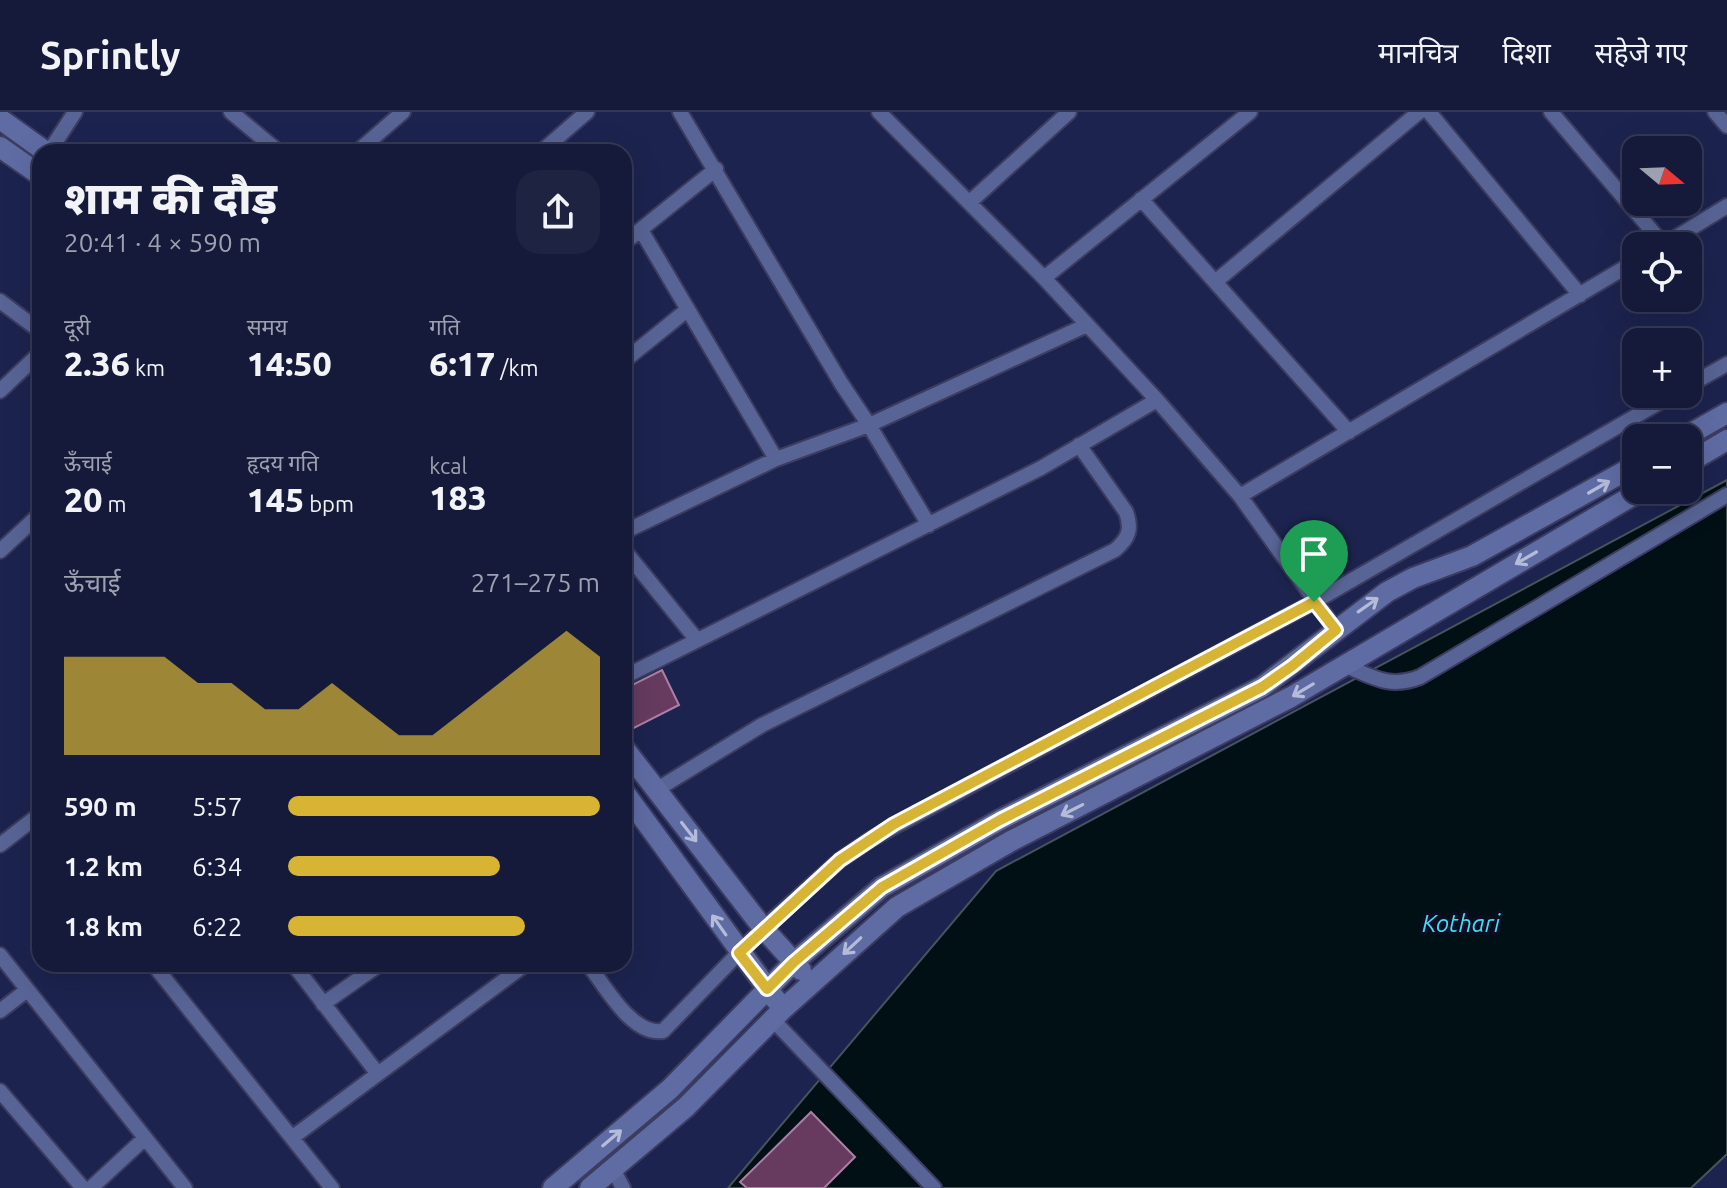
<!DOCTYPE html>
<html lang="hi">
<meta charset="utf-8">
<style>
:root{--surface:#151a3a;--page:#1e2342;--text:#f1f3f6;--muted:#9da1af;--line:#343854;--accent:#d7b434}
body{margin:0;font-family:Ubuntu,"Noto Sans Devanagari",sans-serif;background:var(--page);color:var(--text);height:100vh;display:flex;flex-direction:column;font-size:30px;white-space:nowrap}
*{box-sizing:border-box;margin:0}
p{font-size:26px;color:var(--muted)}
.icon{flex:none;width:44px;height:44px;fill:none;stroke:currentColor;stroke-width:2;stroke-linecap:round;stroke-linejoin:round}
.map{position:relative;flex:1;overflow:hidden}
.panel{position:absolute;left:32px;top:32px;width:600px;height:828px;display:flex;flex-direction:column;background:var(--surface);border-radius:24px;box-shadow:0 8px 32px #0002,0 0 0 2px var(--line)}
.panel>*{flex:none}
.needle{width:52px;rotate:109deg}
.controls{position:absolute;left:1622px;top:24px;display:grid;gap:16px}
.controls a{display:grid;place-items:center;width:80px;height:80px;border-radius:16px;background:var(--surface);box-shadow:0 8px 32px #0002,0 0 0 2px var(--line);font-size:40px}
.pin{position:absolute;display:grid;place-items:center;width:68px;height:68px;color:#fff;margin:-82px -34px;border-radius:50% 50% 50% 0;rotate:-45deg;box-shadow:0 0 8px #0007}
.pin .icon{rotate:45deg}
.round{display:grid;place-items:center;flex:none;width:84px;height:84px;border-radius:24px;background:var(--page)}
.overview{display:flex;align-items:center;justify-content:space-between;height:136px;padding:0 32px}
h1{font-size:44px;font-weight:800;line-height:60px}
.figures{display:grid;grid-template-columns:repeat(3,1fr);gap:12px;height:136px;padding:8px 32px}
.figures div{display:grid;align-content:center}
.figures b{font-size:34px;font-weight:800}
.figures small{font-size:22px;font-weight:400}
.figures p{font-size:22px}
.chart{height:224px;padding:16px 32px}
.chart p{display:flex;justify-content:space-between}
.chart svg{width:100%;height:144px;margin-top:8px;fill:var(--accent);opacity:.7}
ul{padding:0 32px;list-style:none;font-size:26px}
li{display:grid;grid-template-columns:128px 96px 1fr;align-items:center;height:60px}
li i{height:20px;border-radius:10px;background:var(--accent)}
header{display:flex;align-items:center;gap:48px;box-sizing:border-box;height:112px;padding:0 40px;background:var(--surface);border-bottom:2px solid var(--line)}
header strong{font-size:38px}
nav{display:flex;gap:44px;margin-inline-start:auto;font-size:28px}
.map>svg:first-child{display:block}
.water{fill:#011014;stroke:#48545a;stroke-width:2}
.building{fill:#663b5f;stroke:#ae7fa5;stroke-width:2}
.lines{fill:none;stroke-linecap:round;stroke-linejoin:round}
.street-casing{stroke:#3b3c5f;stroke-width:18}
.secondary-casing{stroke:#3b3c5f;stroke-width:24}
.street{stroke:#586495;stroke-width:14}
.secondary{stroke:#5f6ca4;stroke-width:20}
.oneway{stroke:#b5bcd9}
.route-casing{stroke:#fff;stroke-width:16}
.route{stroke:#d7b434;stroke-width:10}
.labels{text-anchor:middle;dominant-baseline:central;stroke-width:7;stroke-linejoin:round;paint-order:stroke}
.water-label{font-size:24px;font-style:italic;fill:#43dbf8;stroke:#0b0f22}
</style>
<header>
<strong>Sprintly</strong>
<nav><a>मानचित्र</a><a>दिशा</a><a>सहेजे गए</a></nav>
</header>
<div class="map">
<svg width="1727" height="1076" viewBox="0 0 1727 1076">
<rect width="100%" height="100%" fill="#1c234e"/>
<path class="water" d="M1727,368V1042L1691,1076H728L996,759Z"/>
<path class="building" d="M662,558L679,593L628,619L624,611V577Z
M811,1000L855,1045L824,1076H747L740,1070Z"/>
<g class="lines">
<defs>
<path id="street" d="M231,0L279,40
M680,0L841,271L869,313L929,413
M879,0L1044,166L1157,288L1240,384L1336,518
M1429,0L1580,183
M1551,0L1664,133
M1715,0L1727,14
M49,40L75,0
M357,40L403,0
M541,40L587,0
M1141,87L1349,320
M970,90L1069,0
M641,118L776,347
M624,131L716,57
M1662,134L1727,94
M1044,166L1250,0
M1215,170L1419,0
M0,189L40,219
M624,249L687,198
M1688,274L1727,252
M0,279L40,241
M1240,384L1636,149
M624,420L776,347L869,313L1087,213
M624,438L697,528
M0,439L40,402
M1344,553C1373,565 1389,577 1420,565L1727,383
M624,565L1041,356L1157,288
M656,678L762,613L1115,438C1129,426 1132,417 1126,400L1079,333
M0,733L40,702
M0,843L185,1076
M153,852L332,1076
M293,852L378,962
M588,852C605,874 632,924 663,919L763,816L840,748L871,727L1314,490L1674,282
M323,892L380,852
M0,899L27,878
M773,908L934,1076
M0,979L83,1076
M293,1025L526,852
M613,1057L623,1076
M91,1076L145,1026"/>
<path id="secondary" d="M0,7L46,40
M0,35L40,63
M1683,326L1727,301
M1688,351L1727,328
M624,636L763,816L801,858
M624,680L776,888
M553,1076L670,977L794,850L882,775L1000,708L1262,575L1387,480L1413,466L1472,444L1636,353
M590,1076L686,995L783,897L897,795L1011,729L1291,585L1642,378"/>
</defs>
<use href="#street" class="street-casing"/>
<use href="#secondary" class="secondary-casing"/>
<use href="#street" class="street"/>
<use href="#secondary" class="secondary"/>
</g>
<defs><path id="oneway-shaft" d="M-6 0H5M1.5-3L5.5 0L1.5 3" fill="none" stroke-width="1.6" stroke-linecap="round" stroke-linejoin="round" transform="scale(2)"/></defs>
<g class="oneway">
<use href="#oneway-shaft" transform="translate(1599 375) rotate(-30)"/>
<use href="#oneway-shaft" transform="translate(1526 446) rotate(150)"/>
<use href="#oneway-shaft" transform="translate(1368 493) rotate(-35)"/>
<use href="#oneway-shaft" transform="translate(1303 578) rotate(149)"/>
<use href="#oneway-shaft" transform="translate(1072 698) rotate(153)"/>
<use href="#oneway-shaft" transform="translate(689 720) rotate(52)"/>
<use href="#oneway-shaft" transform="translate(719 813) rotate(-125)"/>
<use href="#oneway-shaft" transform="translate(852 834) rotate(137)"/>
<use href="#oneway-shaft" transform="translate(612 1026) rotate(-40)"/>
</g>
<g class="lines">
<defs>
<path id="route" d="M1314,490L1336,518L1292,554L1262,575L1000,708L882,775L794,850L767,877L739,841L840,748L894,712Z"/>
</defs>
<use href="#route" class="route-casing"/>
<use href="#route" class="route"/>
</g>
<g class="labels">
<g class="water-label">
<text x="1461" y="811">Kothari</text>
</g>
</g>
</svg>
<div class="controls">
<a><svg class="needle" viewBox="-14 -14 28 28"><path d="M0-13l5 13h-10z" fill="#e53935"/><path d="M0 13l5-13h-10z" fill="#9da1af"/></svg></a>
<a><svg class="icon" aria-label="locate" viewBox="0 0 24 24"><circle cx="12" cy="12" r="6"/><path d="M12 2v4M12 18v4M2 12h4M18 12h4"/></svg></a>
<a>+</a>
<a>−</a>
</div>
<div class="pin" style="left:1314px;top:490px;background:#1e9e55"><svg class="icon" aria-label="arrive" viewBox="0 0 24 24"><path d="M6 21V4h12l-3 4 3 4H6"/></svg></div>
<section class="panel">
<div class="overview"><div><h1>शाम की दौड़</h1><p>20:41 · 4 × 590 m</p></div><a class="round"><svg class="icon" aria-label="share" viewBox="0 0 24 24"><path d="M12 15V3M7 8l5-5 5 5M5 13v7h14v-7"/></svg></a></div>
<div class="figures">
<div><p>दूरी</p><b>2.36<small> km</small></b></div>
<div><p>समय</p><b>14:50</b></div>
<div><p>गति</p><b>6:17<small> /km</small></b></div>
</div>
<div class="figures">
<div><p>ऊँचाई</p><b>20<small> m</small></b></div>
<div><p>हृदय गति</p><b>145<small> bpm</small></b></div>
<div><p>kcal</p><b>183</b></div>
</div>
<div class="chart"><p><span>ऊँचाई</span>271–275 m</p>
<svg viewBox="0 0 160 44" preserveAspectRatio="none"><path d="M0 44V14L10 14L20 14L30 14L40 22L50 22L60 30L70 30L80 22L90 30L100 38L110 38L120 30L130 22L140 14L150 6L160 14V44z"/></svg>
</div>
<ul>
<li><b>590 m</b>5:57<i style="width:100%"></i></li>
<li><b>1.2 km</b>6:34<i style="width:68%"></i></li>
<li><b>1.8 km</b>6:22<i style="width:76%"></i></li>
</ul>
</section>
</div>
